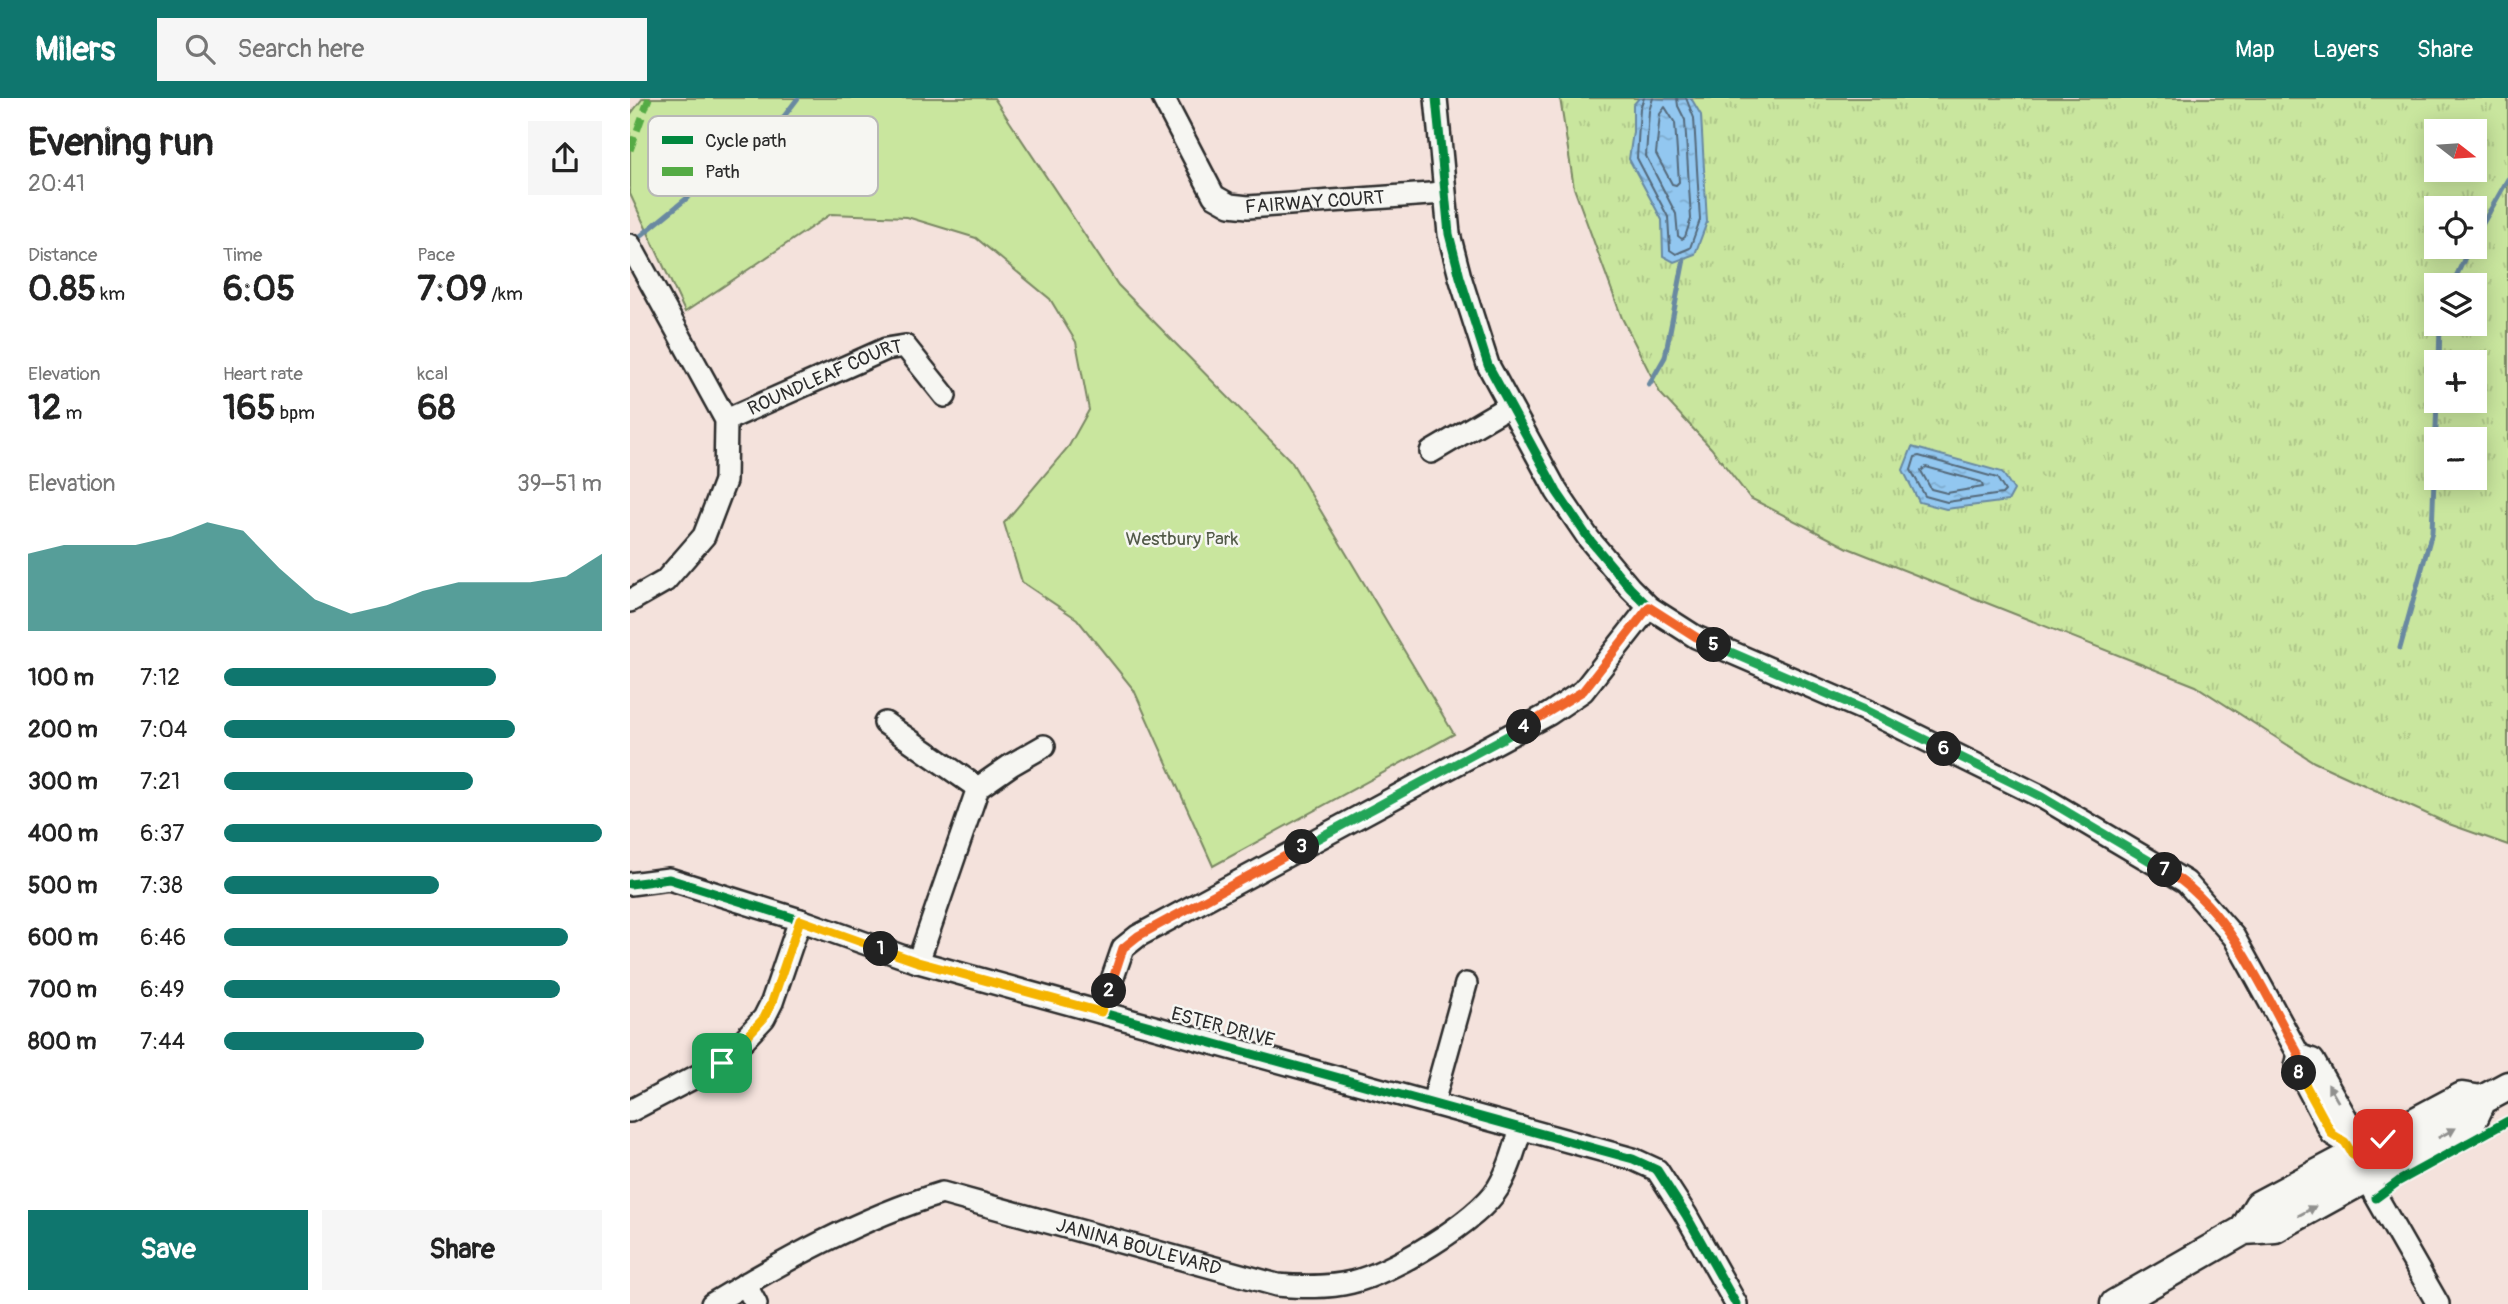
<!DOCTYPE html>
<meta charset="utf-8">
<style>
:root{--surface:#fff;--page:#f6f6f6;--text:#222;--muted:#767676;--accent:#0f766e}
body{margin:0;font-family:Pangolin,sans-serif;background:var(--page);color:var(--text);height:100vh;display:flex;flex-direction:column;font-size:26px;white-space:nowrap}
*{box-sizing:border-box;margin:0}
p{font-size:23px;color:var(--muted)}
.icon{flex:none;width:38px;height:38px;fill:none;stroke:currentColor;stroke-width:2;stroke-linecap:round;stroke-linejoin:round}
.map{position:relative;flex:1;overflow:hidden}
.panel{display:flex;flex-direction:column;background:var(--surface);width:630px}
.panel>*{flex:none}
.needle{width:46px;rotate:107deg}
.buttons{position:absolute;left:1794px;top:21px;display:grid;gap:14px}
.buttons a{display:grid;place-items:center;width:63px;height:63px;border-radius:0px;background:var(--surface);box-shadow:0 4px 18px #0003;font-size:35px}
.pin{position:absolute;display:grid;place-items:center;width:60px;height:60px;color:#fff;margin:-30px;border-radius:14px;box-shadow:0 4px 10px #0006}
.km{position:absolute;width:35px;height:35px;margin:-18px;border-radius:50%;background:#222;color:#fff;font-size:19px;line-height:35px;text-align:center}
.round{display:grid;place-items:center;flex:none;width:74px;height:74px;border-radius:0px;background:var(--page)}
.summary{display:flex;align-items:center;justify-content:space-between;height:119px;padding:0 28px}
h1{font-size:38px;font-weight:700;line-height:52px}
.figures{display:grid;grid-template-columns:repeat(3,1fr);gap:10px;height:119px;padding:7px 28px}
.figures div{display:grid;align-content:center}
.figures b{font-size:35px;font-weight:700}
.figures small{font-size:19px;font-weight:400}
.figures p{font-size:19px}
.chart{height:196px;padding:14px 28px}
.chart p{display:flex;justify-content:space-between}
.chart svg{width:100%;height:126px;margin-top:7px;fill:var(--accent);opacity:.7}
.primary-button{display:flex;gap:14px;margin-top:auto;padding:14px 28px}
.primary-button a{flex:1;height:80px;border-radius:0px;background:var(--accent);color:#fff;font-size:28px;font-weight:700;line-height:80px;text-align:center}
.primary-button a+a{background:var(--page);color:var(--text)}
ul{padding:0 28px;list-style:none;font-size:23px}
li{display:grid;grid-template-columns:112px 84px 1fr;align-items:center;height:52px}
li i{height:18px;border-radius:9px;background:var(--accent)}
header{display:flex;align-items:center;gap:42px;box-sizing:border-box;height:98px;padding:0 35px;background:var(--accent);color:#fff}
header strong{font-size:33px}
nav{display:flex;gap:38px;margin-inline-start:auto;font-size:24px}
.search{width:490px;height:63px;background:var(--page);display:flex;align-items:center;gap:18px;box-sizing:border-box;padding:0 24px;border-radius:0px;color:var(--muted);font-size:26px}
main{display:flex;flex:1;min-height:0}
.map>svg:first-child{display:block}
.grass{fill:url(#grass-tufts);stroke:#7a8864;stroke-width:2;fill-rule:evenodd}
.park{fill:#c9e69e;stroke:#7a8864;stroke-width:2}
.water{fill:url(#water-ripples);stroke:#6989a1;stroke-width:2}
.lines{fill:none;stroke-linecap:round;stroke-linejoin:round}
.shore{stroke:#54697a;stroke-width:2}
.stream{stroke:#6989a1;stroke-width:5}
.minor-casing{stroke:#2b2b2b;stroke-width:26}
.major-casing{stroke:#2b2b2b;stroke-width:33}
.minor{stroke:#f6f6f2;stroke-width:21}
.major{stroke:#f6f6f2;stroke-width:28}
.quiet{stroke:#54ab44;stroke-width:7;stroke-dasharray:14 7;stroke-linecap:butt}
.cycleway-casing{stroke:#f6f6f2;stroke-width:13}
.cycleway{stroke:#00873e;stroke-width:9}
.oneway{fill:#90908e}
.split-1-casing{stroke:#fff;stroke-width:14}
.split-2-casing{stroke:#fff;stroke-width:14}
.split-3-casing{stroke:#fff;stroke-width:14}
.split-4-casing{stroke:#fff;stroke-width:14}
.split-5-casing{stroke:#fff;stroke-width:14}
.split-6-casing{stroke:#fff;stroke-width:14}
.split-7-casing{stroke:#fff;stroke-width:14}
.split-8-casing{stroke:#fff;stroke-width:14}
.split-9-casing{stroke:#fff;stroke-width:14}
.split-1{stroke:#f5b400;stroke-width:9}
.split-2{stroke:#f5b400;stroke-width:9}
.split-3{stroke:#f0652b;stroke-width:9}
.split-4{stroke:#22a559;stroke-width:9}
.split-5{stroke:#f0652b;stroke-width:9}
.split-6{stroke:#22a559;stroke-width:9}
.split-7{stroke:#22a559;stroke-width:9}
.split-8{stroke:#f0652b;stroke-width:9}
.split-9{stroke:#f5b400;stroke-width:9}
.labels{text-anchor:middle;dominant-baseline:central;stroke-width:5;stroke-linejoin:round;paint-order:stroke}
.street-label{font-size:19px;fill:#2b2b2b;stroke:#f6f6f2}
.park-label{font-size:19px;fill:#525a48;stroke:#f6f6f2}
.key{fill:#f6f6f2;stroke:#b9b9b6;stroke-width:2}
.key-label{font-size:19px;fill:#2b2b2b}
</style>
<header>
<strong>Milers</strong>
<div class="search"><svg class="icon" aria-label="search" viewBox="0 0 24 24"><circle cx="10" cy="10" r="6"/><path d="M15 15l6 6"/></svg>Search here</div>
<nav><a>Map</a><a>Layers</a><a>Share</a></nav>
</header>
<main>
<section class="panel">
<div class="summary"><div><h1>Evening run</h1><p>20:41</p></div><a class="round"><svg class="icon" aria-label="share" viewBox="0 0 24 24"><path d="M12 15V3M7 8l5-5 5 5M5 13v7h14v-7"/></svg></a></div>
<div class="figures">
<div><p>Distance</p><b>0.85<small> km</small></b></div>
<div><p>Time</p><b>6:05</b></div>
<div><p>Pace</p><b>7:09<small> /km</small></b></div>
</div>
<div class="figures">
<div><p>Elevation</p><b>12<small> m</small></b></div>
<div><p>Heart rate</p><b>165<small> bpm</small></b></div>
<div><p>kcal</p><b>68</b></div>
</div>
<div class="chart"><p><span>Elevation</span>39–51 m</p>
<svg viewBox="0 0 160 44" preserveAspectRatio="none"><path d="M0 44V17L10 14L20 14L30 14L40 11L50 6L60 9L70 22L80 33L90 38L100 35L110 30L120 27L130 27L140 27L150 25L160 17V44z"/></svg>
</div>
<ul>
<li><b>100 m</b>7:12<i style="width:72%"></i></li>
<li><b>200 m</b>7:04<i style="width:77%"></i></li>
<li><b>300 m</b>7:21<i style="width:66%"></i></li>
<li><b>400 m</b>6:37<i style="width:100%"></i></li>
<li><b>500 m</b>7:38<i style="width:57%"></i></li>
<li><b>600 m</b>6:46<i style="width:91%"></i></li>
<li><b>700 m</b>6:49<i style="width:89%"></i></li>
<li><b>800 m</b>7:44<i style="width:53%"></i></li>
</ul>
<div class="primary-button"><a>Save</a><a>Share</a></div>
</section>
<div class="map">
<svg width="1878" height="1206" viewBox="0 0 1878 1206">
<defs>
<pattern id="grass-tufts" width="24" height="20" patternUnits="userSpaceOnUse" patternTransform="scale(1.75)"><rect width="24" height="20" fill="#c9e69e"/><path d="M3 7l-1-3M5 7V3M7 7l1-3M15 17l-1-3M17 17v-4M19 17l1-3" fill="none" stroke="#adc588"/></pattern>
<pattern id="water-ripples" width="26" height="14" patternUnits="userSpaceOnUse" patternTransform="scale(1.75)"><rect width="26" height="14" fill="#92c7f0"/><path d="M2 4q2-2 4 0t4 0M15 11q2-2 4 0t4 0" fill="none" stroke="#7eabce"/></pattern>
</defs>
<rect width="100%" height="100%" fill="#f4e2dc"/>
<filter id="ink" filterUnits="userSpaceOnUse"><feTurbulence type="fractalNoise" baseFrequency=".0143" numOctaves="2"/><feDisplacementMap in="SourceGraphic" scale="14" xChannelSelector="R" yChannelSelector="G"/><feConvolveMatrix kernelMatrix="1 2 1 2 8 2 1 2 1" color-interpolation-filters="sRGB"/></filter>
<g filter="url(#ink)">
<path class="grass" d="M930,0H1878V747L1819,726L1684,664L1566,588L1218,450L1120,400L1081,350L1030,295L992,220L944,90ZM1806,33H1844V72H1806ZM1806,110H1844V149H1806ZM1806,187H1844V226H1806ZM1806,264H1844V303H1806ZM1806,341H1844V380H1806Z"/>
<path class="park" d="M13,0H364L488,187L661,363L824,636L583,768L504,592L447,521L392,484L374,425L439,348L459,312L446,244L420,201L346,140L277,119L201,116L55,214L0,96V17Z"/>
<path class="water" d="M1009,0C1026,0 1045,3 1061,0L1071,17L1077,124L1065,156L1044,164L1033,158L1032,122L999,61L1003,34V7Z
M1282,349L1372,374L1384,392L1378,403L1316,411L1289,404L1273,372Z"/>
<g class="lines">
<path class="shore" d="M1014,0L1010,10L1007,60L1038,119L1040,152L1046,156L1060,150L1070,122L1064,20L1056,0
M1023,0L1019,13L1016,58L1046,116L1048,138L1052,141L1055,139L1061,121L1055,22L1048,8L1047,0
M1035,9L1045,25L1049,84L1046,87L1042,86L1026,56L1030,16Z
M1289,358L1367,380L1375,393L1372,396L1317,404L1295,398L1281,372L1285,359Z
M1296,369L1351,384L1353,389L1317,395L1301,391L1291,373Z"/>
<path class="stream" d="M1844,141L1878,81
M2,145L149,25L168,0
M1822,187L1840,149
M1809,264L1810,226
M1019,287L1035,259L1054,161
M1770,550L1802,434L1807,303"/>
<defs>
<g id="minor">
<path id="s1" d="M533,0L584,98L600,107L618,109L814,95"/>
<path d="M806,0L819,136L830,179L858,267L927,394L959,441L1000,490L1019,509L1066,539L1235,612L1412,699L1556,784L1604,839L1669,957L1683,962L1719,1025L1715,1044"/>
<path d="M0,147L96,322L95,383L74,438L35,483L0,503"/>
<path id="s2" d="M96,322L256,251L275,248L315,298"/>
<path d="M801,354L879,308"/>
<path d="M255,625L348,690"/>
<path d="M0,786L39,781L170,822L288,864L1003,1061L1027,1072L1056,1117L1106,1206"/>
<path d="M288,864L348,690L381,667L414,648"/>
<path d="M471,914L493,850L508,838L919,616L953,593L1019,509"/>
<path d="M1669,957L1666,968L1702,1036L1715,1044L1808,1206"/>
<path d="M803,1005L836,886"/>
<path d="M0,1013L92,965L134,920L142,904L170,822"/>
<path d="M115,1186L126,1206"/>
<path id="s3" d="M82,1206C155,1162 230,1120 312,1095L647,1187C672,1189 697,1190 722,1184C760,1176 848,1123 868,1090C879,1072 885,1050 891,1030"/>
</g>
<path id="major" d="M1614,1132L1629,1107L1832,999L1852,1002
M1485,1206L1614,1132L1645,1130L1736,1080L1843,1021L1852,1002L1878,988"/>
</defs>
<use href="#minor" class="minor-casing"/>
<use href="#major" class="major-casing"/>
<use href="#minor" class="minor"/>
<use href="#major" class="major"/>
<path class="quiet" d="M0,52L19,0"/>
<defs>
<path id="cycleway" d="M806,0L819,136L830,179L858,267L927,394L959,441L1000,490L1019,509L1066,539L1235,612L1412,699L1556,784L1604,839L1669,957
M0,786L39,781L170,822L288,864L1003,1061L1027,1072L1056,1117L1106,1206
M1746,1100L1769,1083L1878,1023"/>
</defs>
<use href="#cycleway" class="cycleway-casing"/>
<use href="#cycleway" class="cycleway"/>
</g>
<defs><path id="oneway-solid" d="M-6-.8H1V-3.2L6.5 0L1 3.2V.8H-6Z" transform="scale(1.75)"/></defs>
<g class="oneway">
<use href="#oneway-solid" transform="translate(1703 995) rotate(-120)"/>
<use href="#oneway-solid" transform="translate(1817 1035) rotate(-29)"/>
<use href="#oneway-solid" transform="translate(1677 1113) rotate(-29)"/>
</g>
</g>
<g class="lines" filter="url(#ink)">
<defs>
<path id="split-1" d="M92,965L134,920L142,904L170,822L251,851"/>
<path id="split-2" d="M251,851L288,864L471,914L479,893"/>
<path id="split-3" d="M479,893L493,850L508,838L672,749"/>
<path id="split-4" d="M672,749L894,629"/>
<path id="split-5" d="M894,629L953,593L1019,509L1066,539L1084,547"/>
<path id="split-6" d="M1084,547L1235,612L1314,651"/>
<path id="split-7" d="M1314,651L1412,699L1535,772"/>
<path id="split-8" d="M1535,772C1599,808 1634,895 1669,957L1666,968L1669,975"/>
<path id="split-9" d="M1669,975L1702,1036L1715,1044L1723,1057L1753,1041"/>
</defs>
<use href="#split-1" class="split-1-casing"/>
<use href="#split-2" class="split-2-casing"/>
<use href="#split-3" class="split-3-casing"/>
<use href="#split-4" class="split-4-casing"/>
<use href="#split-5" class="split-5-casing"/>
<use href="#split-6" class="split-6-casing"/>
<use href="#split-7" class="split-7-casing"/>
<use href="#split-8" class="split-8-casing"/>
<use href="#split-9" class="split-9-casing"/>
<use href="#split-1" class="split-1"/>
<use href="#split-2" class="split-2"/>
<use href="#split-3" class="split-3"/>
<use href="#split-4" class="split-4"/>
<use href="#split-5" class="split-5"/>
<use href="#split-6" class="split-6"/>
<use href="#split-7" class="split-7"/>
<use href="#split-8" class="split-8"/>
<use href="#split-9" class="split-9"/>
</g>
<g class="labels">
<g class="street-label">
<text stroke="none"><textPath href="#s1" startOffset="214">FAIRWAY COURT</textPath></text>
<text stroke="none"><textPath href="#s2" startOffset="108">ROUNDLEAF COURT</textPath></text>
<text transform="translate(593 929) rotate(15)">ESTER DRIVE</text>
<text stroke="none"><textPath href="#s3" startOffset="460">JANINA BOULEVARD</textPath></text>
</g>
<g class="park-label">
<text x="552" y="441">Westbury Park</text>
</g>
</g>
<rect x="18" y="18" width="230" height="80" rx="10" class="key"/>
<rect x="32" y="38" width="31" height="8" fill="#00873e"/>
<rect x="32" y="69" width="31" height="9" fill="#54ab44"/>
<g class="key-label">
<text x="75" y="49">Cycle path</text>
<text x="75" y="80">Path</text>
</g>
</svg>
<div class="buttons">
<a><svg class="needle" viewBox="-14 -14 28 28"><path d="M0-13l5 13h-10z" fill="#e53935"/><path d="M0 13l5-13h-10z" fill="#767676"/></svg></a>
<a><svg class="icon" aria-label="locate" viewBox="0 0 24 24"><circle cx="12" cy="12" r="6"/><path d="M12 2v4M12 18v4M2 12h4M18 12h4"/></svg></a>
<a><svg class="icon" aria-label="layers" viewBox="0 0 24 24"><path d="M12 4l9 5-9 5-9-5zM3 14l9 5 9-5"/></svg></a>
<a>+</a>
<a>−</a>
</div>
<div class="pin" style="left:92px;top:965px;background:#1e9e55"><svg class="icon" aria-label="arrive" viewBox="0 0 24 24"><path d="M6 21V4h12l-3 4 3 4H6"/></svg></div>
<div class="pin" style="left:1753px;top:1041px;background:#d93025"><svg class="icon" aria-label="check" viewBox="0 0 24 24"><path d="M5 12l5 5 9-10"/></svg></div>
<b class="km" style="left:251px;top:851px">1</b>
<b class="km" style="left:479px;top:893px">2</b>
<b class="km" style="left:672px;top:749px">3</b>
<b class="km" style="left:894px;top:629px">4</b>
<b class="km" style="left:1084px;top:547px">5</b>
<b class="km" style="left:1314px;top:651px">6</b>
<b class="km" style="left:1535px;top:772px">7</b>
<b class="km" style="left:1669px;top:975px">8</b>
</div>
</main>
